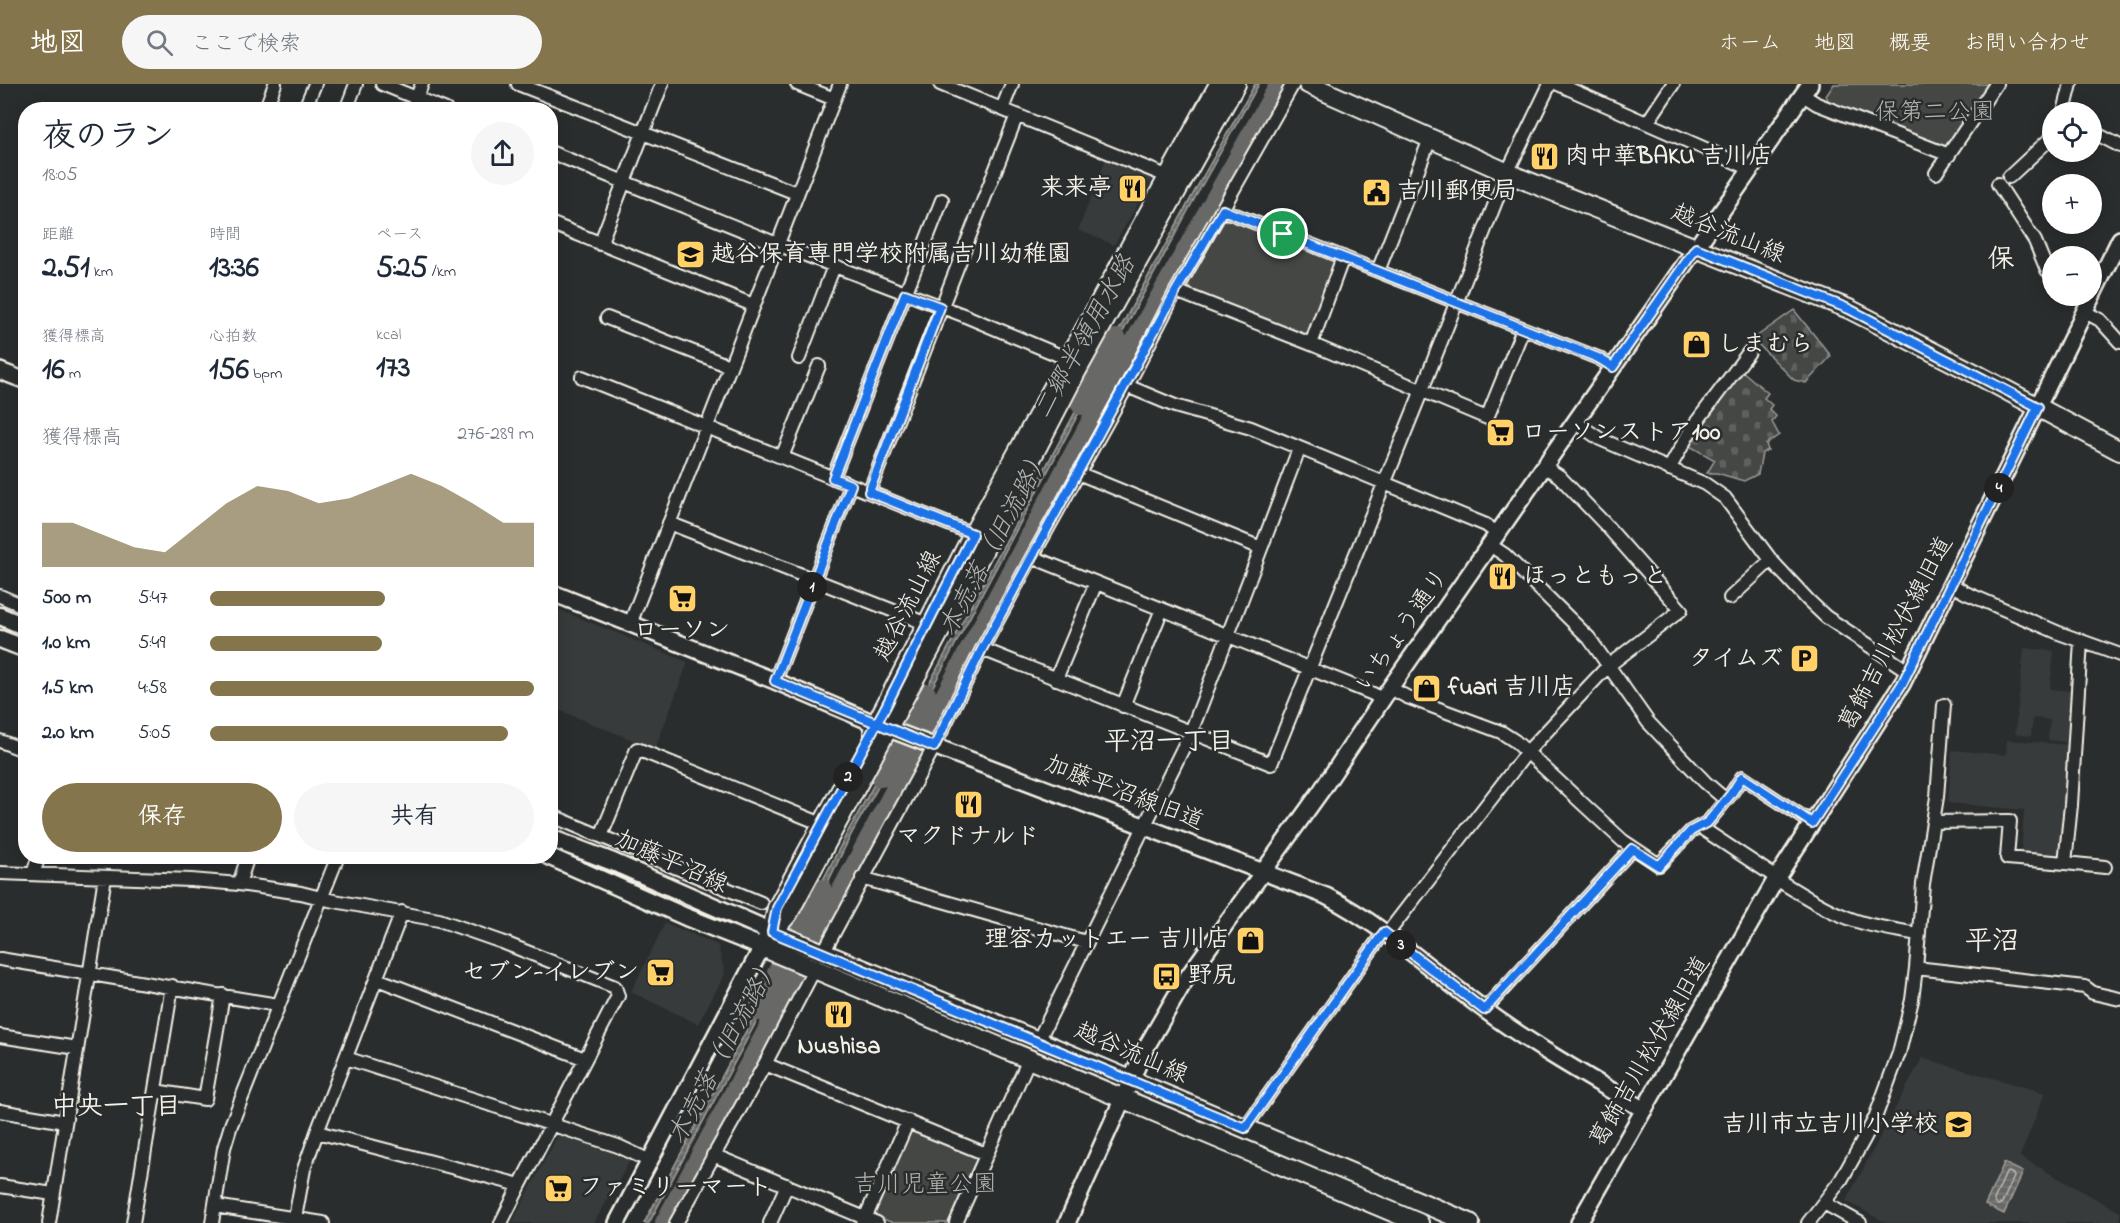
<!DOCTYPE html>
<html lang="ja">
<meta charset="utf-8">
<style>
:root{--surface:#fff;--page:#f6f6f7;--text:#1f2937;--muted:#747a83;--accent:#84754c}
body{margin:0;font-family:"Indie Flower","Klee One",sans-serif;background:var(--page);color:var(--text);height:100vh;display:flex;flex-direction:column;font-size:22px;white-space:nowrap}
*{box-sizing:border-box;margin:0}
p{font-size:20px;color:var(--muted)}
.icon{flex:none;width:33px;height:33px;fill:none;stroke:currentColor;stroke-width:2;stroke-linecap:round;stroke-linejoin:round}
.map{position:relative;flex:1;overflow:hidden}
.drawer{position:absolute;left:18px;top:18px;width:540px;height:762px;display:flex;flex-direction:column;background:var(--surface);border-radius:24px;box-shadow:0 3px 15px #0003}
.drawer>*{flex:none}
.buttons{position:absolute;left:2042px;top:18px;display:grid;gap:12px}
.buttons a{display:grid;place-items:center;width:60px;height:60px;border-radius:50%;background:var(--surface);box-shadow:0 3px 15px #0003;font-size:30px}
.pin{position:absolute;display:grid;place-items:center;width:51px;height:51px;color:#fff;margin:-26px;border:3px solid #fff;border-radius:50%;box-shadow:0 2px 6px #0007}
.km{position:absolute;width:30px;height:30px;margin:-15px;border-radius:50%;background:#222;color:#fff;font-size:16px;line-height:30px;text-align:center}
.round{display:grid;place-items:center;flex:none;width:63px;height:63px;border-radius:32px;background:var(--page)}
.summary{display:flex;align-items:center;justify-content:space-between;height:102px;padding:0 24px}
h1{font-size:33px;font-weight:700;line-height:45px}
.metrics{display:grid;grid-template-columns:repeat(3,1fr);gap:9px;height:102px;padding:6px 24px}
.metrics div{display:grid;align-content:center}
.metrics b{font-size:30px;font-weight:700}
.metrics small{font-size:16px;font-weight:400}
.metrics p{font-size:16px}
.chart{height:168px;padding:12px 24px}
.chart p{display:flex;justify-content:space-between}
.chart svg{width:100%;height:108px;margin-top:6px;fill:var(--accent);opacity:.7}
.button{display:flex;gap:12px;margin-top:auto;padding:12px 24px}
.button a{flex:1;height:69px;border-radius:36px;background:var(--accent);color:#fff;font-size:24px;font-weight:700;line-height:69px;text-align:center}
.button a+a{background:var(--page);color:var(--text)}
ul{padding:0 24px;list-style:none;font-size:20px}
li{display:grid;grid-template-columns:96px 72px 1fr;align-items:center;height:45px}
li i{height:15px;border-radius:8px;background:var(--accent)}
header{display:flex;align-items:center;gap:36px;box-sizing:border-box;height:84px;padding:0 30px;background:var(--accent);color:#fff}
header strong{font-size:28px}
nav{display:flex;gap:33px;margin-inline-start:auto;font-size:21px}
.search{width:420px;height:54px;background:var(--page);display:flex;align-items:center;gap:15px;box-sizing:border-box;padding:0 21px;border-radius:33px;color:var(--muted);font-size:22px}
.map>svg:first-child{display:block}
.built{fill:#373a3a}
.green{fill:#444645;stroke:#9c9c96;stroke-width:1.5}
.cemetery{fill:url(#cemetery-stones);stroke:#9c9c96;stroke-width:1.5}
.water{fill:url(#water-rules);stroke:#9f9f9a;stroke-width:1.5}
.lines{fill:none;stroke-linecap:round;stroke-linejoin:round}
.shore{stroke:#bcbab4;stroke-width:1.5}
.river{stroke:#676866;stroke-width:22}
.minor-casing{stroke:#f4f1e8;stroke-width:16}
.tertiary-casing{stroke:#f4f1e8;stroke-width:20}
.secondary-casing{stroke:#f4f1e8;stroke-width:21}
.primary-casing{stroke:#f4f1e8;stroke-width:22}
.minor{stroke:#2a2d2e;stroke-width:12}
.tertiary{stroke:#2a2d2e;stroke-width:15}
.secondary{stroke:#2a2d2e;stroke-width:16}
.primary{stroke:#2a2d2e;stroke-width:18}
.route-casing{stroke:#fff;stroke-width:12}
.route{stroke:#1a73e8;stroke-width:8}
.labels{text-anchor:middle;dominant-baseline:central;stroke-width:5;stroke-linejoin:round;paint-order:stroke}
.park-label{font-size:24px;fill:#b6b5af;stroke:#2a2d2e}
.poi-label{font-size:24px;font-weight:bold;fill:#f4f1e8;stroke:#2a2d2e;text-anchor:start}
.street-label{font-size:24px;fill:#f4f1e8;stroke:#2a2d2e}
.water-label{font-size:26px;font-style:italic;fill:#b5b3ae;stroke:#2a2d2e}
.neighbourhood-label{font-size:26px;font-weight:bold;fill:#f4f1e8;stroke:#2a2d2e}
.quarter-label{font-size:27px;font-weight:bold;fill:#f4f1e8;stroke:#2a2d2e}
</style>
<header>
<strong>地図</strong>
<div class="search"><svg class="icon" aria-label="search" viewBox="0 0 24 24"><circle cx="10" cy="10" r="6"/><path d="M15 15l6 6"/></svg>ここで検索</div>
<nav><a>ホーム</a><a>地図</a><a>概要</a><a>お問い合わせ</a></nav>
</header>
<div class="map">
<svg width="2120" height="1139" viewBox="0 0 2120 1139">
<defs>
<pattern id="cemetery-stones" width="16" height="16" patternUnits="userSpaceOnUse" patternTransform="scale(1.5)"><rect width="16" height="16" fill="#444645"/><path d="M2 7V4a2 2 0 0 1 4 0v3zM10 15v-3a2 2 0 0 1 4 0v3z" fill="#606160"/></pattern>
<pattern id="water-rules" width="6" height="5" patternUnits="userSpaceOnUse" patternTransform="scale(1.5)"><rect width="6" height="5" fill="#676866"/><path d="M0 2.5h6" fill="none" stroke="#7d7e7c"/></pattern>
</defs>
<rect width="100%" height="100%" fill="#2a2d2e"/>
<filter id="ink" filterUnits="userSpaceOnUse"><feTurbulence type="fractalNoise" baseFrequency=".0167" numOctaves="2"/><feDisplacementMap in="SourceGraphic" scale="12" xChannelSelector="R" yChannelSelector="G"/><feConvolveMatrix kernelMatrix="1 2 1 2 8 2 1 2 1" color-interpolation-filters="sRGB"/></filter>
<g filter="url(#ink)">
<path class="built" d="M1106,75L1154,92L1114,161L1078,146Z
M550,522L688,578L655,665L551,623Z
M2024,564L2054,567L2050,605L2071,607L2066,658L2048,656L2050,636L2033,634L2031,652L2015,650Z
M2007,656L2070,661L2060,773L2021,769L2024,726L1948,719L1952,666L2006,671Z
M665,839L718,861L725,890L698,940L631,908Z
M1922,974L2045,1009L2020,1073L2120,1128V1139H1887L1846,1117Z
M558,1051L631,1075L594,1139H512Z"/>
<path class="green" d="M1834,0H1988L1949,61L1943,63L1829,18L1826,12Z
M1231,136L1332,176L1336,180L1307,249L1303,250L1189,205L1188,198L1222,137Z
M914,1046L975,1071L976,1076L948,1139H893L876,1132L874,1126L909,1048Z"/>
<path class="cemetery" d="M1794,226L1831,272L1806,299L1794,296L1753,255Z
M1741,286L1768,309L1764,314L1772,321L1769,325L1776,332L1772,338L1779,351L1766,360L1768,366L1762,369L1758,390L1744,397L1717,389H1707L1715,376L1686,360Z"/>
<path class="water" d="M1255,0H1259L1196,112L1103,285L1099,283L1193,110Z
M1094,293L1097,295L914,638L910,635Z
M893,666L898,668L852,749L810,835L806,829L847,749Z
M772,898L777,899L649,1139H644Z
M2004,1079L2023,1088L2004,1130L1985,1121Z"/>
<g class="lines">
<path class="shore" d="M2009,1088L2013,1090L2014,1093L2002,1119L1998,1121L1995,1119L1994,1116L2006,1089Z"/>
<path class="river" d="M1082,320L1116,256
M881,692L925,610
M759,926L821,806
M666,1139L1110,304L1281,0"/>
<defs>
<path id="minor" d="M382,0L446,26
M518,0L796,109
M797,0L834,15
M940,0L1169,93
M1558,0L1751,85
M1803,11L1817,20L1949,71
M1002,25L1012,0
M265,26L275,0
M304,26L315,0
M346,26L356,0
M412,26L422,0
M2064,28L2071,0
M1647,39L1673,0
M2091,47L2120,62
M550,68L777,160L963,231L1068,275
M1936,89L1996,0
M2009,93L2052,53
M1998,100L2035,157L2047,186L2052,190
M1223,126L1598,274L1613,283
M550,139L753,221
M600,160L662,0
M1378,187L1430,55
M1176,207L1311,260L1487,334L1523,245
M2085,228L2100,236L2120,258
M607,234L729,282
M1311,260L1343,173
M799,274L834,182
M582,293L973,450
M1127,302L1175,322L1251,344L1486,441L1498,450
M1575,338L1600,355L1705,400L1725,414L1771,476L1808,516L1826,533L1908,587
M782,373L819,282
M1669,385L1692,344L1749,268
M1078,389L1261,464
M833,394L942,116
M869,408L1017,31
M669,439L927,540
M1490,461L1505,471L1589,554L1648,638L1705,698L1726,716
M1032,473L1373,610L1382,616
M1952,501L1966,509L2059,549L2120,571
M0,512L26,523
M1730,514L1771,476
M630,540L840,0
M2081,557L2071,721L2065,779L2105,783
M982,565L1271,680L1422,306L1507,89L1550,0
M1056,595L1096,499
M775,597L851,401
M1390,604L1407,613L1501,648L1515,657L1623,757L1659,781L1691,747L1708,738L1731,710L1742,693L1812,739
M1123,622L1162,525
M0,657L26,667
M550,731L761,819
M1933,738L2010,737L2007,774L2065,779
M1700,743L1777,794
M601,752L637,665L822,740
M0,789L191,796L239,800L301,809L329,816L439,836L502,858L615,903L618,912L520,1101
M33,790L39,772
M862,794L1086,858
M1776,795C1797,807 1818,822 1841,831C1865,842 1892,845 1917,850
M239,800L248,772
M1387,850L1527,668L1608,582L1681,526L1605,440L1559,392L1545,383
M823,869L934,663L982,565L1032,473L1127,302L1176,207L1293,0
M0,875L278,921
M1916,884L2085,903L2093,909L2120,915
M377,895L585,975
M1484,926L1632,765
M0,952L77,964
M1038,957L1191,648L1299,365
M346,974L618,1062L648,1076
M765,980L986,1070
M155,1007L205,1015L223,911
M0,1027L65,1038
M1245,1044L1384,848
M317,1048L402,828
M713,1071L877,1139
M0,1102L53,1110
M1824,1119L1860,1139
M215,1122L323,1139
M295,1134L304,1085L317,1048L520,1101L501,1139
M49,1139L105,793
M133,1139L172,902
M212,1139L224,1064L231,1041L338,772
M676,1139L765,980L815,884
M770,1139L787,1101
M863,1139L908,1037
M956,1139L1029,975
M1808,1139L1841,1096L1864,1055L1875,1034L1899,969L1912,916L1916,884L1923,800L1937,713L1944,621"/>
<path id="tertiary" d="M0,287L26,297
M550,508L775,597L876,640L1326,812C1383,841 1431,886 1482,924C1533,962 1589,993 1644,1026
M617,1139L762,863
M1067,1139L1145,965L1184,898L1321,707L1390,604L1810,0
M1579,1139L1776,795L1902,600L2120,155"/>
<path id="secondary" d="M0,532L26,543
M0,555L26,565
M550,754L613,778L772,848
M548,772L686,833L762,863"/>
<path id="primary" d="M1236,0L1075,290L988,458L788,830L772,848L762,863L1419,1139
M1308,0L1517,93L1849,225L1974,289L2120,367
M873,646L973,450L1219,0
M772,846L777,824L843,702
M772,848L1038,957L1470,1139"/>
</defs>
<use href="#minor" class="minor-casing"/>
<use href="#tertiary" class="tertiary-casing"/>
<use href="#secondary" class="secondary-casing"/>
<use href="#primary" class="primary-casing"/>
<use href="#minor" class="minor"/>
<use href="#tertiary" class="tertiary"/>
<use href="#secondary" class="secondary"/>
<use href="#primary" class="primary"/>
</g>
</g>
<g class="lines" filter="url(#ink)">
<defs>
<path id="route" d="M1283,150L1223,126L1176,207L982,565L934,663L775,597L851,401L833,394L905,210L940,223L869,408L973,450L885,624L866,659L777,824L772,848L1245,1044L1384,848L1484,926L1632,765L1659,782L1691,747L1708,738L1731,710L1742,693L1812,739L1902,600L2038,323L1849,225L1696,164L1613,283L1598,274L1283,150"/>
</defs>
<use href="#route" class="route-casing"/>
<use href="#route" class="route"/>
</g>
<defs>
<symbol id="restaurant-square" viewBox="-11 -11 22 22"><rect x="-9" y="-9" width="18" height="18" rx="4" fill="#ffd166" stroke="#2a2d2e"/><path d="M-5-6h1v4h1v-4h1v4h1v-4h1v5L-1.5 .5V6h-2V.5L-5-1ZM5-6V6H3V1.5H1.5Q1.5-4 5-6Z" fill="#111"/></symbol>
<symbol id="civic-square" viewBox="-11 -11 22 22"><rect x="-9" y="-9" width="18" height="18" rx="4" fill="#ffd166" stroke="#2a2d2e"/><path d="M-.6-6.5H3V-4.5H.6V-3L4-1V1h2V6H-6V1h2V-1L-.6-3ZM-1.2 2.5V6h2.4V2.5Z" fill="#111"/></symbol>
<symbol id="school-square" viewBox="-11 -11 22 22"><rect x="-9" y="-9" width="18" height="18" rx="4" fill="#ffd166" stroke="#2a2d2e"/><path d="M0-5L7-2L0 1L-7-2ZM-4 1L0 2.5L4 1V4Q0 6-4 4Z" fill="#111"/></symbol>
<symbol id="shop-square" viewBox="-11 -11 22 22"><rect x="-9" y="-9" width="18" height="18" rx="4" fill="#ffd166" stroke="#2a2d2e"/><path d="M-5-2.5h2.3a2.7 3.5 0 0 1 5.4 0H5L5.5 6h-11ZM-1.5-2.5h3a1.5 2.3 0 0 0-3 0Z" fill="#111"/></symbol>
<symbol id="supermarket-square" viewBox="-11 -11 22 22"><rect x="-9" y="-9" width="18" height="18" rx="4" fill="#ffd166" stroke="#2a2d2e"/><path d="M-6-5.5h2.5l.6 2H6L4.5 2H-2.5L-4.4-4H-6ZM-1.5 3.2a1.3 1.3 0 1 0 .1 0ZM3 3.2a1.3 1.3 0 1 0 .1 0Z" fill="#111"/></symbol>
<symbol id="parking-square" viewBox="-11 -11 22 22"><rect x="-9" y="-9" width="18" height="18" rx="4" fill="#ffd166" stroke="#2a2d2e"/><path d="M-3.5-5.5H1a3.5 3.5 0 0 1 0 7H-1V5.5H-3.5ZM-1-3.4V-.6H.8a1.4 1.4 0 0 0 0-2.8Z" fill="#111"/></symbol>
<symbol id="bus-square" viewBox="-11 -11 22 22"><rect x="-9" y="-9" width="18" height="18" rx="4" fill="#ffd166" stroke="#2a2d2e"/><path d="M-5-6H5V4H4V6H2V4H-2V6H-4V4H-5ZM-3.5-4V0h7V-4ZM-3.5 1.2v1.5H-2V1.2ZM2 1.2v1.5H3.5V1.2Z" fill="#111"/></symbol>
</defs>
<g fill-rule="evenodd">
<use href="#restaurant-square" x="1528" y="56" width="33" height="33"/>
<use href="#restaurant-square" x="1116" y="88" width="33" height="33"/>
<use href="#civic-square" x="1360" y="92" width="33" height="33"/>
<use href="#school-square" x="674" y="154" width="33" height="33"/>
<use href="#shop-square" x="1680" y="244" width="33" height="33"/>
<use href="#supermarket-square" x="1484" y="332" width="33" height="33"/>
<use href="#restaurant-square" x="1486" y="476" width="33" height="33"/>
<use href="#supermarket-square" x="666" y="498" width="33" height="33"/>
<use href="#parking-square" x="1788" y="558" width="33" height="33"/>
<use href="#shop-square" x="1410" y="588" width="33" height="33"/>
<use href="#restaurant-square" x="952" y="704" width="33" height="33"/>
<use href="#shop-square" x="1234" y="840" width="33" height="33"/>
<use href="#supermarket-square" x="644" y="872" width="33" height="33"/>
<use href="#bus-square" x="1150" y="876" width="33" height="33"/>
<use href="#restaurant-square" x="822" y="914" width="33" height="33"/>
<use href="#school-square" x="1942" y="1024" width="33" height="33"/>
<use href="#supermarket-square" x="542" y="1088" width="33" height="33"/>
</g>
<g class="labels">
<g class="park-label">
<text x="1935" y="29">保第二公園</text>
<text x="925" y="1101">吉川児童公園</text>
</g>
<g class="poi-label">
<text x="1565" y="73">肉中華BAKU 吉川店</text>
<text x="1112" y="105" text-anchor="end">来来亭</text>
<text x="1397" y="108">吉川郵便局</text>
<text x="711" y="171">越谷保育専門学校附属吉川幼稚園</text>
<text x="1718" y="261">しまむら</text>
<text x="1522" y="349">ローソンストア100</text>
<text x="1523" y="493">ほっともっと</text>
<text x="682" y="547" text-anchor="middle">ローソン</text>
<text x="1783" y="575" text-anchor="end">タイムズ</text>
<text x="1448" y="604">fuari 吉川店</text>
<text x="968" y="753" text-anchor="middle">マクドナルド</text>
<text x="1230" y="856" text-anchor="end">理容カットエー 吉川店</text>
<text x="639" y="889" text-anchor="end">セブン-イレブン</text>
<text x="1188" y="892">野尻</text>
<text x="839" y="963" text-anchor="middle">Nushisa</text>
<text x="1938" y="1041" text-anchor="end">吉川市立吉川小学校</text>
<text x="579" y="1104">ファミリーマート</text>
</g>
<g class="street-label">
<text transform="translate(1728 151) rotate(22)">越谷流山線</text>
<text transform="translate(909 522) rotate(-63)">越谷流山線</text>
<text transform="translate(1403 547) rotate(-55)">いちょう通り</text>
<text transform="translate(1897 550) rotate(-62)">葛飾吉川松伏線旧道</text>
<text transform="translate(1124 710) rotate(21)">加藤平沼線旧道</text>
<text transform="translate(671 779) rotate(24)">加藤平沼線</text>
<text transform="translate(1651 968) rotate(-60)">葛飾吉川松伏線旧道</text>
<text transform="translate(1131 970) rotate(23)">越谷流山線</text>
</g>
<g class="water-label">
<text transform="translate(1086 254) rotate(-61)">二郷半領用水路</text>
<text transform="translate(996 459) rotate(-62)">木売落（旧流路）</text>
<text transform="translate(725 967) rotate(-62)">木売落（旧流路）</text>
</g>
<g class="neighbourhood-label">
<text x="1169" y="659">平沼一丁目</text>
<text x="116" y="1024">中央一丁目</text>
</g>
<g class="quarter-label">
<text x="2001" y="176">保</text>
<text x="1992" y="858">平沼</text>
</g>
</g>
</svg>
<div class="buttons">
<a><svg class="icon" aria-label="locate" viewBox="0 0 24 24"><circle cx="12" cy="12" r="6"/><path d="M12 2v4M12 18v4M2 12h4M18 12h4"/></svg></a>
<a>+</a>
<a>−</a>
</div>
<div class="pin" style="left:1283px;top:150px;background:#1e9e55"><svg class="icon" aria-label="arrive" viewBox="0 0 24 24"><path d="M6 21V4h12l-3 4 3 4H6"/></svg></div>
<b class="km" style="left:812px;top:503px">1</b>
<b class="km" style="left:848px;top:693px">2</b>
<b class="km" style="left:1401px;top:861px">3</b>
<b class="km" style="left:1999px;top:404px">4</b>
<section class="drawer">
<div class="summary"><div><h1>夜のラン</h1><p>18:05</p></div><a class="round"><svg class="icon" aria-label="share" viewBox="0 0 24 24"><path d="M12 15V3M7 8l5-5 5 5M5 13v7h14v-7"/></svg></a></div>
<div class="metrics">
<div><p>距離</p><b>2.51<small> km</small></b></div>
<div><p>時間</p><b>13:36</b></div>
<div><p>ペース</p><b>5:25<small> /km</small></b></div>
</div>
<div class="metrics">
<div><p>獲得標高</p><b>16<small> m</small></b></div>
<div><p>心拍数</p><b>156<small> bpm</small></b></div>
<div><p>kcal</p><b>173</b></div>
</div>
<div class="chart"><p><span>獲得標高</span>276–289 m</p>
<svg viewBox="0 0 160 44" preserveAspectRatio="none"><path d="M0 44V26L10 26L20 31L30 36L40 38L50 28L60 18L70 11L80 13L90 18L100 16L110 11L120 6L130 11L140 18L150 26L160 26V44z"/></svg>
</div>
<ul>
<li><b>500 m</b>5:47<i style="width:54%"></i></li>
<li><b>1.0 km</b>5:49<i style="width:53%"></i></li>
<li><b>1.5 km</b>4:58<i style="width:100%"></i></li>
<li><b>2.0 km</b>5:05<i style="width:92%"></i></li>
</ul>
<div class="button"><a>保存</a><a>共有</a></div>
</section>
</div>
